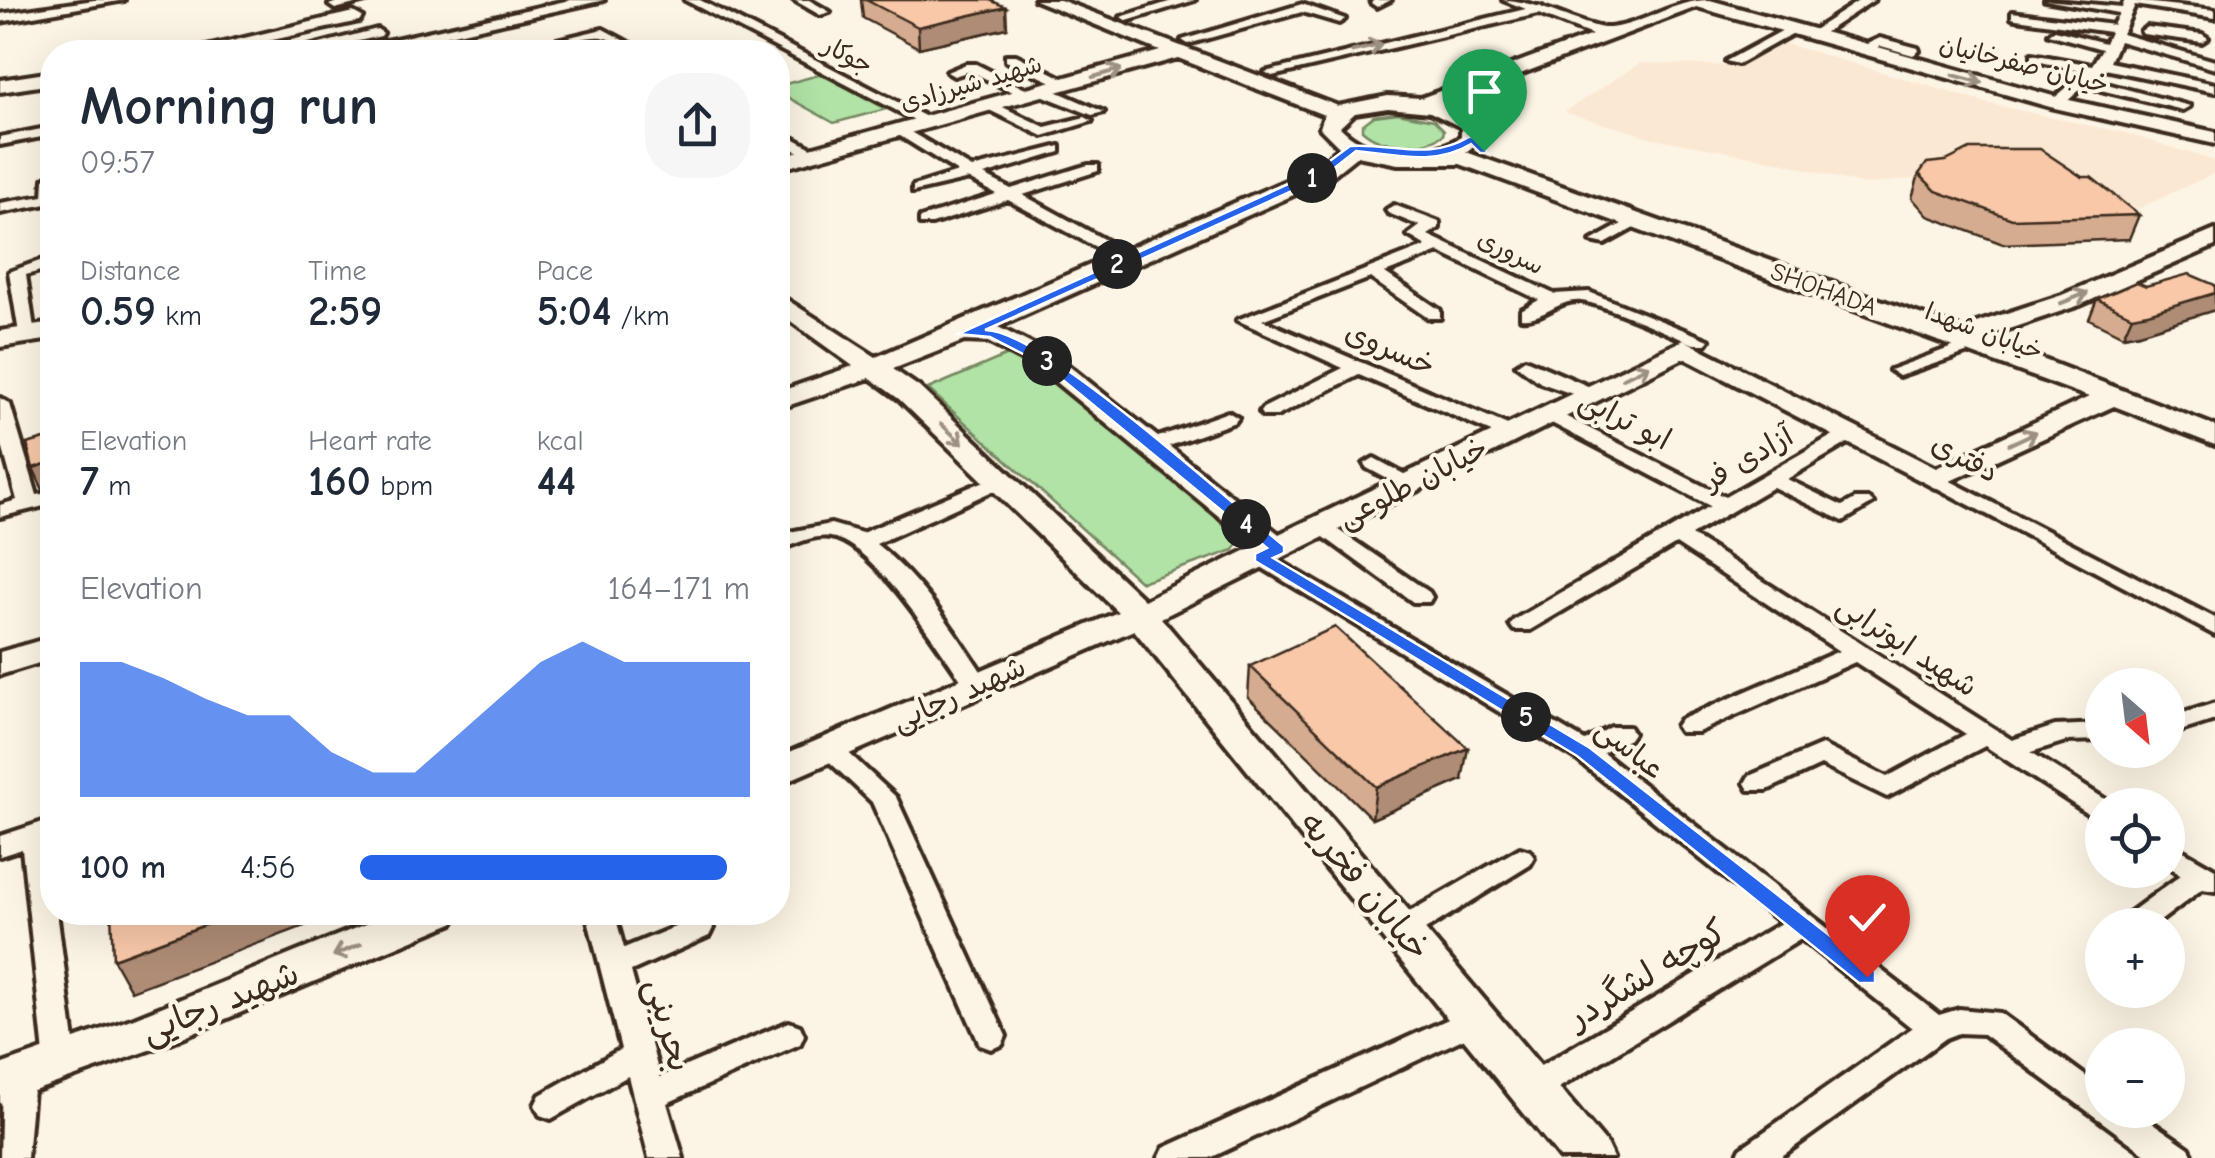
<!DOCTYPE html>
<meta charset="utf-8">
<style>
:root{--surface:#fff;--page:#f6f6f7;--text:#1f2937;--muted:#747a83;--accent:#2563eb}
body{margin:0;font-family:"Comic Neue","Playpen Sans Arabic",sans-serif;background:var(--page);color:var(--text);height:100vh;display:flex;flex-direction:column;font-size:38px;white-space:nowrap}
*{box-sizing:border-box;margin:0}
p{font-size:32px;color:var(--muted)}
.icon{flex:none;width:55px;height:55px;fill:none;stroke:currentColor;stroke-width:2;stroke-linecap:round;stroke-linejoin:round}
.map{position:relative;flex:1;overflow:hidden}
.panel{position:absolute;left:40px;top:40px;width:750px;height:885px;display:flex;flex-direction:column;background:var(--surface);border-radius:40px;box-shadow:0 10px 40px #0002}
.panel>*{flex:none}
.needle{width:65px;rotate:152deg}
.fabs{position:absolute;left:2085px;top:668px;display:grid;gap:20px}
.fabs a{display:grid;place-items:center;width:100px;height:100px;border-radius:50%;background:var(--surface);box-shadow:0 10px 40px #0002;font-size:50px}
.pin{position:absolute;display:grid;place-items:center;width:85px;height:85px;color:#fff;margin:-102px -42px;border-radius:50% 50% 50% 0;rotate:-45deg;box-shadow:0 0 10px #0007}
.pin .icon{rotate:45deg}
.km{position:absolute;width:50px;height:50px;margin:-25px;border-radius:50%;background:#222;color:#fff;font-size:28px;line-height:50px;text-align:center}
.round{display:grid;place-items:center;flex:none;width:105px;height:105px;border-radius:40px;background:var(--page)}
.head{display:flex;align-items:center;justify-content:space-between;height:170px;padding:0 40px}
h1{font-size:55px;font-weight:700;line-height:75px}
.metrics{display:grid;grid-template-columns:repeat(3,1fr);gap:15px;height:170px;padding:10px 40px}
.metrics div{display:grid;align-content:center}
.metrics b{font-size:42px;font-weight:700}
.metrics small{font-size:28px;font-weight:400}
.metrics p{font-size:28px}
.chart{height:280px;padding:20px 40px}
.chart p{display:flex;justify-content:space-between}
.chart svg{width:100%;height:180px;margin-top:10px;fill:var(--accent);opacity:.7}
ul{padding:0 40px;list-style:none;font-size:32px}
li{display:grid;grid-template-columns:160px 120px 1fr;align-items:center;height:75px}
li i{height:25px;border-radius:12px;background:var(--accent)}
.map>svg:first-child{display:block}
.built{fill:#fbe8d3}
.green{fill:#b0e3a5;stroke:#768662;stroke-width:2.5}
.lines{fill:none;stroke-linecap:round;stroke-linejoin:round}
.street-casing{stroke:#3b2a1e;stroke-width:8}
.secondary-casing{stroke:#3b2a1e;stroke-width:8}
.street{fill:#fcf5e5;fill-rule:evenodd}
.secondary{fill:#fcf5e5;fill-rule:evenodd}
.wall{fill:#d5ac90;stroke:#3b2a1e;stroke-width:2.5}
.shaded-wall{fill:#ae8c76;stroke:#3b2a1e;stroke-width:2.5}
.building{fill:#f8c8a8;stroke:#3b2a1e;stroke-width:2.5}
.oneway{stroke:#9c9082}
.route{fill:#2563eb;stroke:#fff;stroke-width:2.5}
.labels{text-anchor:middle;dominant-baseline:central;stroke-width:8;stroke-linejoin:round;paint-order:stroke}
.far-street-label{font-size:25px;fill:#3b2a1e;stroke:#fcf5e5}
.street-label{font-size:30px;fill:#3b2a1e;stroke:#fcf5e5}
.near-street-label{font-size:35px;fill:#3b2a1e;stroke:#fcf5e5}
</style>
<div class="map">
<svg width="2215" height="1158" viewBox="0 0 2215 1158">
<rect width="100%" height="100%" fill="#fcf5e5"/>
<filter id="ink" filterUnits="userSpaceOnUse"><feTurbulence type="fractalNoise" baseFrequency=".01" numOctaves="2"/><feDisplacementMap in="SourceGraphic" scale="20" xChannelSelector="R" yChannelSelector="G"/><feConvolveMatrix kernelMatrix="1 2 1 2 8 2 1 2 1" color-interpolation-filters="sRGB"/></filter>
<g filter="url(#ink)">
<path class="built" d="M1780,42L1990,104L2129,134L2215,161V173L2138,209L2094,193L1962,173L1863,185L1777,161L1652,138L1564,112L1640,63L1737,66Z"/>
<path class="green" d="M822,74L886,109L834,123L778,92V86Z
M1398,113L1434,120L1444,130L1443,135C1421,150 1382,148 1362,130V125L1374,116Z
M1014,352L1242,535L1234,550L1141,582L928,389Z"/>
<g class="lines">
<defs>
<path id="street" d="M94,0H124L0,22V14Z
M343,0H370L335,9L329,5Z
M685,0H700L938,123L926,126Z
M794,0H809L830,12L820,15Z
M1175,0H1195L1127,21L1121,17Z
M1374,0H1391L1377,7L1371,3Z
M1860,0H1874L1816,38L1806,35Z
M2045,0L2122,7L2125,0L2215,10V18L2135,5L2122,34L2215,61V69L2119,41L2110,62L2215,84V92L2105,69L2092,80L2190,106L2183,110L2084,86L2062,106H2052V100L2085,72L2032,60V54L2092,65L2102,49L2049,34L2055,30L2105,43L2110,32L2016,19L2012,18V12L2113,25L2119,13Z
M1302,4L1345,19L1339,23L1302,12L1188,44L1182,40Z
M1538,6L1542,7V13L1272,76L1265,72Z
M1789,27L1799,30L1738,64L1726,61Z
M2147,27L2202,34L2208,38L2202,42L2143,34L2141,31Z
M377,29L383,33L381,36L309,52H289Z
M603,29L646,52C624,53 620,40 602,37C582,34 536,54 507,52Z
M1880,38L1918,48L1919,51L1913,55L1881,46L1862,53L1856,49Z
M403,47L408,52H392L393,49Z
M1006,55H1016L1075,84L1063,87L1006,61Z
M966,64H976L1037,95L1025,98L970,71L954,76L947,72Z
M1039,88H1049L1104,112L1092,115L1039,94Z
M992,102L1045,127L1085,117L1092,121L1043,136L987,109L985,106Z
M52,127V135L0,145V137Z
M902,127L972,168L1060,146V152L984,175L1011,189L1088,165H1098V171L1023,195L1138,258L1130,263L1124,262L1008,200L932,224H920V218L996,194L969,179L913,192V186L958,172L897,134L895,131Z
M778,130L819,152L821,155L809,158L778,140Z
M52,174V203L0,213V203L43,196L44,179Z
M1394,205L1439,222V228L1428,235L1554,294L1589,292L1709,340L1706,344H1694C1668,334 1605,304 1581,301C1558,299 1542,321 1521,318V310L1539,300L1439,252L1385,273L1440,310V318H1428L1370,278L1262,320L1517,429L1520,433L1517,437H1503L1359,375L1277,416H1263L1260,412L1263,408L1343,368L1237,320L1426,246L1408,235L1420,226L1388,213L1386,210Z
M1631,219L1645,222L1605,244L1591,241Z
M45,259L51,260V268L26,275L35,335L32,339H20L9,272Z
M1977,338L1986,343L1983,347L1899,376L1890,370Z
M1525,359L1597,390L1600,394L1590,400L1541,383L1516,365Z
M0,398L10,404L37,495L52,492V504L0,517V505L17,500L0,438Z
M1549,408L1725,497L1844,429H1858L1861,433L1858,437L1787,479L1842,506L1855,499H1869L1873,503L1843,521L1773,487L1691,535L2012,740L2055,726L2102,724V740L2066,741L2031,752L2111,803L2102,805V819L2093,817L1985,746L1887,797L1821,765L1767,790H1749L1745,783L1749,776L1822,745L1887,777L1966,734L1855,662L1698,732H1680L1676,726L1680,720L1839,651L1676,544L1530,630H1514L1510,625L1514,620L1710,506L1542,418L1539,414Z
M1228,412L1238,418L1235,422L1158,450H1144L1141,446L1144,442Z
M1374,458L1415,480L1418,484L1408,490L1367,468L1364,464Z
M1935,473L2215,618V635L1928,483L1925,479L1928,475Z
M1001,474L1011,480L1008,484L876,544C921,579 959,637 990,685L987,691H969C943,655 874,542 830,537C812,534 794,546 778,549V536L784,533L831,524L862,533Z
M1325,521L1429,592L1432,597L1429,602H1413L1317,532L1314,527Z
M1261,550L1585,741L1611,727H1629L1633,733L1629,739L1603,753L1939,1015L1959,1009L2000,1013L2102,1088V1110H2134L2189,1148L2194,1158H2151L1983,1034L1959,1033L1946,1038L1779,1158H1736L1741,1148L1912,1028L1801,939L1544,1097L1533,1100L1522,1097L1517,1087L1522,1077L1781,923L1575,758L1253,562L1250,557Z
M2215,703V720L2168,735V718Z
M830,741L839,744L896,797L1006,1036L1002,1045L991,1049L980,1045L872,802L817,750L821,744Z
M52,819V839L48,840L52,912H57L77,1064L72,1073L61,1077L50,1073L45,1064L22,849L0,856V836Z
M2168,842L2215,869V891L2202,889L2155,925H2125L2128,914L2181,875L2168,865Z
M1520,848L1530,851L1534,858L1530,865L1412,938L1402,941L1392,938L1388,930L1392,922Z
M586,912H614L624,948L699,917L709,920L713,928L709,936L631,971L660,1077L789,1022L800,1026L804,1035L800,1044L667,1103L683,1158H649L628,1076L551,1119L540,1115L535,1105L540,1095L621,1049Z
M1477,1006L1488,1009L1492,1018L1488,1027L1210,1158H1159L1164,1148Z
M18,1065L29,1069L34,1078L27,1158H0L2,1078L7,1069Z"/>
<path id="secondary" d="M570,0H604L391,48L382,42Z
M1035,0H1060L1338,106L1388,96L1421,98L1592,35L1503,0C1539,0 1589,30 1610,28C1645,24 1673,0 1710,0L2060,98L2215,132V144L2050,107L1697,7L1444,103L1470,114L1481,125L1482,139L1466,152L1970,332L1973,324L2062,295L2215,230V246L2080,305L1985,337L2215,426V445L2114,406L1935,488L1684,358L1161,618L1606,1143L1613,1158H1560L1134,630L778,785V757L1118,612L899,399L870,378L778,409V392L853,366L778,312V294L876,357L1311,170L1340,148L1320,128L1324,115L1178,58L778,170V157L1160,51ZM1388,108L1430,112L1461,127V137C1426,159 1370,158 1340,127L1355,113ZM1357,156L1398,164H1460L2089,397L1936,468L1684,340L1279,534L1059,358L998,327L1327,180ZM964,341L988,342L1041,370L1255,546L1144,600L919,387L893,369Z
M353,12L362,17L359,21L218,52H186Z
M52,72V84L0,92V80Z
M52,323V339L0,347V331Z
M52,637V659L0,675V652Z
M395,912H458L453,923L166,1044L0,1103V1065L134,1018Z"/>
</defs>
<use href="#street" class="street-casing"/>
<use href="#secondary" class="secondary-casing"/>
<use href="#street" class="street"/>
<use href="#secondary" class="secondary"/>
</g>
<path class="wall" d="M861,0H990L1007,28L919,48L863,18Z
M1919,174L2139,215L2129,239L2003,244L1928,216L1912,198Z
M2137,282L2139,333L2123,336L2089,319L2097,299Z
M1250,666L1462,780L1372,819L1248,697Z"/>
<path class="shaded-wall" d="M1006,7L1007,28L919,48L918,27Z
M2215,293V310L2139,333L2123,336L2132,316Z
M52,462V487L43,490L33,468Z
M1468,748L1462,780L1372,819L1376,787Z
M240,912H312L315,922L131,991L113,959Z"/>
<path class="building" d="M866,0H990L1006,7L918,27Z
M1970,149H2040L2082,177H2091L2139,215L2012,219L1936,191L1919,174L1927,163L1946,161Z
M2189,274L2215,285V293L2148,313L2132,316L2097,299L2137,282L2146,286Z
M52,437V462L33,468L27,444Z
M1335,627L1468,748L1376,787L1250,666Z
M111,912H240L113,959Z"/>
<defs><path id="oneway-shaft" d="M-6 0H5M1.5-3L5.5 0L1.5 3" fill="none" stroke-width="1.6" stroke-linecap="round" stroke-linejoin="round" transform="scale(2.5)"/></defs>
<g class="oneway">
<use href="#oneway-shaft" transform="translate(1367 48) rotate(-13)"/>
<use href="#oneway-shaft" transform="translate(1107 73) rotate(-16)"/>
<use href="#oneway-shaft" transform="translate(1968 79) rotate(15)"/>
<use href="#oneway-shaft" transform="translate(2074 298) rotate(-22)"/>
<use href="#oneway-shaft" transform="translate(1636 372) rotate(-26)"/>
<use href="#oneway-shaft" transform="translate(952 434) rotate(43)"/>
<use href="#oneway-shaft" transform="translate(2023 438) rotate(-25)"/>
<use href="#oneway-shaft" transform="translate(347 950) rotate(157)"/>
</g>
</g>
<path class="route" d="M1469,137H1476L1488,153H1480L1471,144C1435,166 1396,155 1356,151L1323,177L985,330C1041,329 1232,504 1284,546V553L1273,558L1590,748L1875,971V983H1859L1577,756L1255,561V554L1267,548L1046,366L990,337L958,334L1315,172L1350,146C1394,143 1428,161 1469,137Z"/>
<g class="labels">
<g class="far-street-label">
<text transform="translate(848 55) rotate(27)">جوکار</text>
<text transform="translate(2024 64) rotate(14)">خیابان صفرخانیان</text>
<text transform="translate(971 83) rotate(-16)">شهید شیرزادی</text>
<text transform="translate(1511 252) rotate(26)">سروری</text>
<text transform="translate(1824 289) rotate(20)">SHOHADA</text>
<text transform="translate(1984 331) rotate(20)">خیابان شهدا</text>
</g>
<g class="street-label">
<text transform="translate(1390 349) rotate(23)">خسروی</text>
<text transform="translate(1625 420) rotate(27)">ابو ترابی</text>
<text transform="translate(1748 458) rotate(-30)">آزادی فر</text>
<text transform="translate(1965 458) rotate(28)">دفتری</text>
<text transform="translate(1413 483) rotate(-27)">خیابان طلوعی</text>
<text transform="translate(1907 646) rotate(33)">شهید ابوترابی</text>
<text transform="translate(959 694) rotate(-24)">شهید رجایی</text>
<text transform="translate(1630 749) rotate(38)">عباسی</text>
</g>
<g class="near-street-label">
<text transform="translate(1365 886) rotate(50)">خیابان فخریه</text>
<text transform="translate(1647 974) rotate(-31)">کوچه لشگردر</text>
<text transform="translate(220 1002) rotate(-22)">شهید رجایی</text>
<text transform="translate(669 1025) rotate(75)">بحرینی</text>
</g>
</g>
</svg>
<div class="fabs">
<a><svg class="needle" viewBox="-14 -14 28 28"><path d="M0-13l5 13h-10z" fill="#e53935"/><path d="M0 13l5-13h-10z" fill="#747a83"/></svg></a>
<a><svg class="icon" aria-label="locate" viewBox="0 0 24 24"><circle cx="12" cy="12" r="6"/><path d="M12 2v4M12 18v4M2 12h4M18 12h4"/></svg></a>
<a>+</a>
<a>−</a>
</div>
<div class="pin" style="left:1484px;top:151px;background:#1e9e55"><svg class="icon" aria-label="arrive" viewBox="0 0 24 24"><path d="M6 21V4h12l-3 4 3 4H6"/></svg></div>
<div class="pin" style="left:1867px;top:977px;background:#d93025"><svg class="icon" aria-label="check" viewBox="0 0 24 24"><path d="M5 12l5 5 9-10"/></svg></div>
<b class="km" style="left:1312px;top:178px">1</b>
<b class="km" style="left:1117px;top:264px">2</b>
<b class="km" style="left:1047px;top:361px">3</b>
<b class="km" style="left:1246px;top:524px">4</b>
<b class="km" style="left:1526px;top:717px">5</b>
<section class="panel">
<div class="head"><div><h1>Morning run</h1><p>09:57</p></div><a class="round"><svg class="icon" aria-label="share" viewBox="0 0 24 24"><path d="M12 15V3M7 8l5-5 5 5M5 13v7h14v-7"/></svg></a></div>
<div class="metrics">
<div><p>Distance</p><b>0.59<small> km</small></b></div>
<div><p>Time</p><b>2:59</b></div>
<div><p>Pace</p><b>5:04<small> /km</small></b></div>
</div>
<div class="metrics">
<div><p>Elevation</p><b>7<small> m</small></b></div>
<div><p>Heart rate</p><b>160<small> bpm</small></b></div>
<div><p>kcal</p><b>44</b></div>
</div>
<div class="chart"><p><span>Elevation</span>164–171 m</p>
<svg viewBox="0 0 160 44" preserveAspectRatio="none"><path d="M0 44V11L10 11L20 15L30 20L40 24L50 24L60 33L70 38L80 38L90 29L100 20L110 11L120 6L130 11L140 11L150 11L160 11V44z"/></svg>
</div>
<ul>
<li><b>100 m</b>4:56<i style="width:94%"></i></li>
</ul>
</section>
</div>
